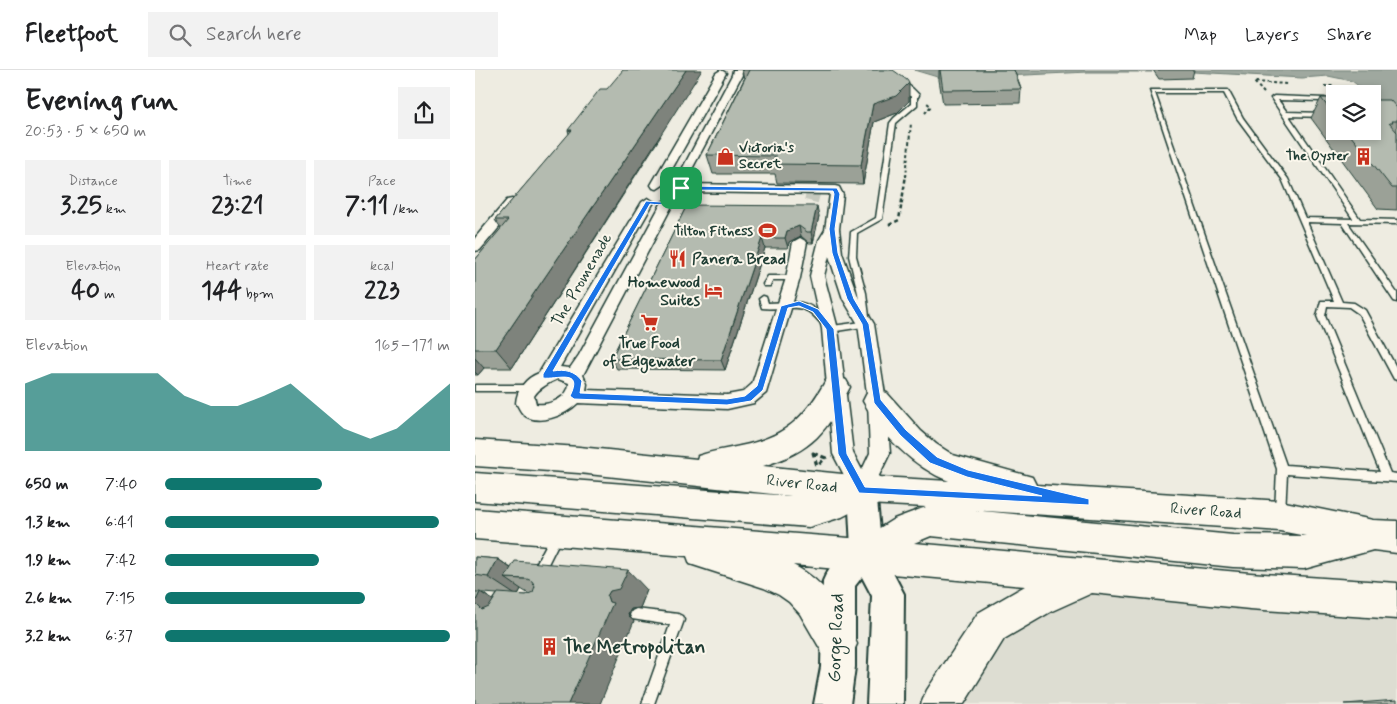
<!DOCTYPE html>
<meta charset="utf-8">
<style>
:root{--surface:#fff;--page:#f2f2f2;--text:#202124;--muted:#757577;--line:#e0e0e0;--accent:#0f766e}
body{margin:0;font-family:Mynerve,sans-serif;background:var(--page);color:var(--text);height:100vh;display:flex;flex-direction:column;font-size:19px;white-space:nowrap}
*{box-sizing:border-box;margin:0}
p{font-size:16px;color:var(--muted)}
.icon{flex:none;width:28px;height:28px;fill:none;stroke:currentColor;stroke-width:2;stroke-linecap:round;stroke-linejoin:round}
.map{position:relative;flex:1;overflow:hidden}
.sheet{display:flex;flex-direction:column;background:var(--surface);width:475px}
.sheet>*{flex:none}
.tools{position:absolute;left:851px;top:15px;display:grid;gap:10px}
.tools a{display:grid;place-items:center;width:55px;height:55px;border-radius:0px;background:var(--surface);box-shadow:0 2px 8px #0003;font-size:25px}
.pin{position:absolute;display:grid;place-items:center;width:42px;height:42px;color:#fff;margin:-21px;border-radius:10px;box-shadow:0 2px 8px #0006}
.round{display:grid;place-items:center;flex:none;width:52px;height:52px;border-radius:0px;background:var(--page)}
.headline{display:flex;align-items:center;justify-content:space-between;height:85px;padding:0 25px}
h1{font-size:28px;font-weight:700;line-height:38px}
.metrics{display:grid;grid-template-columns:repeat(3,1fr);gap:8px;height:85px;padding:5px 25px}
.metrics div{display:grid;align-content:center;border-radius:0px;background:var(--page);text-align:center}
.metrics b{font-size:25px;font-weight:700}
.metrics small{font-size:14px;font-weight:400}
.metrics p{font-size:14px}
.chart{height:140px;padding:10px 25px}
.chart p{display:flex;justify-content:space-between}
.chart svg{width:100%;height:90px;margin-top:5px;fill:var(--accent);opacity:.7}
ul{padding:0 25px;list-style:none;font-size:16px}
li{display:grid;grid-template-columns:80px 60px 1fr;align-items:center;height:38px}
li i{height:12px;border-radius:6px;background:var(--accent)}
header{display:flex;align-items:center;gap:30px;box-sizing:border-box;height:70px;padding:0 25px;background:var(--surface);border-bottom:1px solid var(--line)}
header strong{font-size:24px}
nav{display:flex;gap:28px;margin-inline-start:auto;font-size:18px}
.search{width:350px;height:45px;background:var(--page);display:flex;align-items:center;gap:12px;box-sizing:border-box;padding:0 18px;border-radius:0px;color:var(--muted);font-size:19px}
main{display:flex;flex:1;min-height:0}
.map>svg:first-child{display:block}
.built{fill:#ddddd2}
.water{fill:#9fa89f;stroke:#6c7d74}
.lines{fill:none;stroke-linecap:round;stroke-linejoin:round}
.minor-tunnel{stroke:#c5c9be;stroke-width:14;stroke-dasharray:14 7;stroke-linecap:butt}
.service-casing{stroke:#1f3d34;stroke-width:3}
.minor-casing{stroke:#1f3d34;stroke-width:3}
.secondary-casing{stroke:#1f3d34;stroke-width:4}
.primary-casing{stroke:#1f3d34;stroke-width:3}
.path-far2{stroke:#1f3d34;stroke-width:2;stroke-dasharray:3 2.5;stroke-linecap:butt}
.path-far1{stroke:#1f3d34;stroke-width:2.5;stroke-dasharray:4 3;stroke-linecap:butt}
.path{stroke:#1f3d34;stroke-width:3;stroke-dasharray:5 4;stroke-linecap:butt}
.service{fill:#fbf7ec;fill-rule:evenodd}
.minor{fill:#fbf7ec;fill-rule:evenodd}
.secondary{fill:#fbf7ec;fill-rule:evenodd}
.primary{fill:#fbf7ec;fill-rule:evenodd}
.wall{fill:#9ba197;stroke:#1f3d34;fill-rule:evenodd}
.shaded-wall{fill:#7e837b;stroke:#1f3d34}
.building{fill:#b4bbb0;stroke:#1f3d34}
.route{fill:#1a73e8;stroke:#fff;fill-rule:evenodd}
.labels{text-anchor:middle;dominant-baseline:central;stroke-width:4;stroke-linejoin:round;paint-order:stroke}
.far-poi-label{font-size:14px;font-weight:bold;fill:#1f3d34;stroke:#fbf7ec;text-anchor:end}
.poi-label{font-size:16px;font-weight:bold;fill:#1f3d34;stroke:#fbf7ec;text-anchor:start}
.street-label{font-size:16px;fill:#1f3d34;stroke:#fbf7ec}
.near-street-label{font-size:19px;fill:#1f3d34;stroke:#fbf7ec}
.near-poi-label{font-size:19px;font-weight:bold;fill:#1f3d34;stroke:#fbf7ec;text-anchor:start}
</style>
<header>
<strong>Fleetfoot</strong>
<div class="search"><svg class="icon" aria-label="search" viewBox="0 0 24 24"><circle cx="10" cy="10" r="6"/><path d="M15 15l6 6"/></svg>Search here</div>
<nav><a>Map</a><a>Layers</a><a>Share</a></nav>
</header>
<main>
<section class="sheet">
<div class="headline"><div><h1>Evening run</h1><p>20:53 · 5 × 650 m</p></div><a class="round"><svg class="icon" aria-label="share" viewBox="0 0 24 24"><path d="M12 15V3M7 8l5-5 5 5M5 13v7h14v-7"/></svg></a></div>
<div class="metrics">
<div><p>Distance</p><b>3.25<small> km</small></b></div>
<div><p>Time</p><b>23:21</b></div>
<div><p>Pace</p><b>7:11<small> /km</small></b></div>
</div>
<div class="metrics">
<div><p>Elevation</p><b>40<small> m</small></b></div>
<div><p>Heart rate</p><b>144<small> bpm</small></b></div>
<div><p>kcal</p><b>223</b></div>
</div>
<div class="chart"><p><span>Elevation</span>165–171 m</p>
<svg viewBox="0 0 160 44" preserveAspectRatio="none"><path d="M0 44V11L10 6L20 6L30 6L40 6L50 6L60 17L70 22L80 22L90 17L100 11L110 22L120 33L130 38L140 33L150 22L160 11V44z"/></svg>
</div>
<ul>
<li><b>650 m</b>7:40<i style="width:55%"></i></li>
<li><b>1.3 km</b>6:41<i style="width:96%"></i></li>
<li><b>1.9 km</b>7:42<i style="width:54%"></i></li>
<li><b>2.6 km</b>7:15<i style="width:70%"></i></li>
<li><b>3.2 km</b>6:37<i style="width:100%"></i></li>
</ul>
</section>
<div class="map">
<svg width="922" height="634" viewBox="0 0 922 634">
<rect width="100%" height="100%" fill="#eeece1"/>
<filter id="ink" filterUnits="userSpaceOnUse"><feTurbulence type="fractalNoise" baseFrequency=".02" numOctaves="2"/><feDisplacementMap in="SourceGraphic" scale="10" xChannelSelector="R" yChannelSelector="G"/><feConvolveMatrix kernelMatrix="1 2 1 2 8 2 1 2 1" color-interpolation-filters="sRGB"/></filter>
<g filter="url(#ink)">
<path class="built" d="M616,506L922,531V634H466L516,556Z"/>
<path class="water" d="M439,0H676L677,2H613L469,9Z
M717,0H922V46L898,26V24H894L877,11L853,6L827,8L718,2Z"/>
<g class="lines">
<path class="minor-tunnel" d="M325,172L341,113"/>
<defs>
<path id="service" d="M675,20H753L768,48L813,109L830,148L878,149L796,28L799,26L850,28L860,39V44L848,31L803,30L812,42L849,43L852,45L849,47L814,46L885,149L922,150V154L873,153L922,223V232L919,231L867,153L832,152L867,232L879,233L890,240L922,299V310L919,309L884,244L874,237L852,236L850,246L915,403L922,404V412L812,404L810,442L809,445L805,447L801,445L800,442L802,399ZM680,23H749L762,48L807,109L859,231H846L842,246L905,402L811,395Z
M439,23L442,25V35L421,53L407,149L382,163L381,186L391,223L395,254L394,256L355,262L352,261C337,242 333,236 308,238C301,238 294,239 287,238L284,229L288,226L291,227L293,233C327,232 334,228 357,256L387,252L383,223L374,186L376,162L401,148L415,53L419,48L436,34V25Z
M293,206H318L322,208L318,210H298L295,216H289L288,214Z
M0,315H54L57,316L58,318L57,320L54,321H0Z
M82,460L86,462L87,465L86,468L67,506L63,507L59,506L57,502L59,498L78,462Z
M161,539L203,544L207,546L209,550L179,634H167L195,555L157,549L155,545L157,541Z"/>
<path id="minor" d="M246,0L251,3L188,115L182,119L178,118L176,115L241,3Z
M258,0H266L267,5L209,114L360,116L364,117L368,125L364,159L367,183L384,229L399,254L411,331L415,383L394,426L387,429L380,426L358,384L347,259L335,206L344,170L350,160L355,124L206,122L202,121L196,115L203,107L257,5ZM354,186L368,229L383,254L393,331L395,383L387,400L378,383L363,259L349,206Z
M366,0C394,0 425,2 444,25L443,27C433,29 426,19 419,15C402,6 385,6 368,2Z
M173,128L179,132L85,297L95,298L104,285L187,132L193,128L199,132L108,305L112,314L111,320L252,325L268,322L277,314L311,208L318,172L325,168L332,172L325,208L291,323L279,333L252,339L103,333C91,345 63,357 48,344C45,341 43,336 41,333C42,319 51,308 64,303L167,132ZM83,309L94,313C94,328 74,336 61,334L59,326C65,317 74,313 83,309Z
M37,129L43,133L42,136L5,180L0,181V168L32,130Z"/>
<path id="secondary" d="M387,407L397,411L401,420L407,482L429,524L428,634H392L397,526L387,507L380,516V597L375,634H339L346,597L348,511C354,496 363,487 376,478L373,420L377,411Z"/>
<path id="primary" d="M361,306L371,310L375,317C352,361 338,381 288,396L387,406L474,411C439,398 405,363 388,331L392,323L402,320L412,323L446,361L461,374L478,385L557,407L561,415L805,431L898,450L922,451V483L898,480L829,499L758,497L456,466L439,473L775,503L922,513V549L775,539L617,523L577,541L529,569L489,634H446L452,620L503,543L550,516L318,495C351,511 368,541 382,574L376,587L363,593L350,587L325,544L314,532L304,525L289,518L215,494L212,486L0,469V439L387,469L419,449L451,437L392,434L367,447L334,457L0,431V403L316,426L104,403L0,396V370L104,377L222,389L223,386C237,381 251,379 265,376C310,367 330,348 351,310ZM497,440L805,461L831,466L758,465Z"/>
</defs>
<use href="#service" class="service-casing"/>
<use href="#minor" class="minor-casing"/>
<use href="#secondary" class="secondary-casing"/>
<use href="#primary" class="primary-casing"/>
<path class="path-far2" d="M849,16H858L869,24
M789,23L779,12L813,14
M450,43L456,36L452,33
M431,107L436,53"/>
<path class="path-far1" d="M414,155L424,150L431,105"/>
<path class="path" d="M338,383L351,388L342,396Z"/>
<use href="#service" class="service"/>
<use href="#minor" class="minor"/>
<use href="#secondary" class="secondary"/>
<use href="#primary" class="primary"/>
</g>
<path class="wall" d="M267,0H418L434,31L422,43L399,52L388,114L302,113L300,104H238L232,85L269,9Z
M464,0H539L546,19L545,33L468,34L464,10Z
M678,0H719L717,8L684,9Z
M846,28H860V61H898L922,38V140L903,139L836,48Z
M93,60L186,66L37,298H9L3,305H0V190L26,159L20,150L94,64Z
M212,135L344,146L338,173H334L326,166L314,172L313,178H290L250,300L142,299L136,289Z
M0,487L23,489L36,498L172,520L165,538L156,539L153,544L154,547L159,551L0,634ZM46,519L54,524L51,525H43ZM7,523H9L22,524L18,530Z"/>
<path class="shaded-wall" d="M211,0H227L37,298L21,279Z
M434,13V31L422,43L399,52L388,114L386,95L398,34Z
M342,136L344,146L338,173L336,162Z
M324,156L326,166L314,172L313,178L310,168L312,161Z
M287,168L290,178L250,300L246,290Z
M0,288L9,298L3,305L0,302Z
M23,489L50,509L30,508L46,519L42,526L13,507Z
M153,500L172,520L165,538L156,539L153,544L154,547L159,551L125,634H93L134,532L132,526L135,521Z
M5,522L35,541L7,540L0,533Z"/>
<path class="building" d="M148,0H211L21,279H0V190L33,150H20L97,60H93L125,19H132Z
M274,0H418L432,10L434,13L421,26L398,34L386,95L297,94L301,86L232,85Z
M465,0H539L546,19L468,20Z
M846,28H860V46Z
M898,30H915L922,38V51H916L918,53H914L922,62V118H917L872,61H898Z
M212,135L342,136L336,162H332L324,156L312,161L310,168H287L246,290L136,289Z
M0,487L23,489L13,507L0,505Z
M40,491L153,500L144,519L135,521L132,526L134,532L138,533L93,634H0V522H5L0,533L7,540L14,537L23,523L51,525L58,522L60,516L57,511L52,509L30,508Z
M922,630V634H870Z"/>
</g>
<path class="route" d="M206,116L362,118L365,124L360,159L363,183L379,229L394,254L406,330L431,360L462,387L493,400L610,428L614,429V435L384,423L363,384L351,259L338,242L324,236L313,238L288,320L276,331L252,335L99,329L95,326C109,298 81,310 68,308V304L171,131L186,132L202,124L203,118ZM208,120L358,121L359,124L354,159L357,183L372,229L387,254L399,333L425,365L455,393L492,407L567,426L390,417L372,384L359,259L343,239L324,231L306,236L282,316L270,326L252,329L105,323L107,311C100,301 90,299 78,301L175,134C188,136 195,133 207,127Z"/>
<defs>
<symbol id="shop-bare" viewBox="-9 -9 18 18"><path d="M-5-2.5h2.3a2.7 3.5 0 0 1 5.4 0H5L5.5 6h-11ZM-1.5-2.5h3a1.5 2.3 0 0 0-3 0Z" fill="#c8321e" stroke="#fbf7ec" stroke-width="2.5" paint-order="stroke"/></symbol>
<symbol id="building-bare" viewBox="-9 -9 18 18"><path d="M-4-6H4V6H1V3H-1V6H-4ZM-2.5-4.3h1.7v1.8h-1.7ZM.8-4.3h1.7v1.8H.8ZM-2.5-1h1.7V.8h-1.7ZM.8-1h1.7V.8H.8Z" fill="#c8321e" stroke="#fbf7ec" stroke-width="2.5" paint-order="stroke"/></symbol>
<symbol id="stadium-bare" viewBox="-9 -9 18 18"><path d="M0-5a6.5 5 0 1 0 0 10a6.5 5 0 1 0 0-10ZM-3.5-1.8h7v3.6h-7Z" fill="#c8321e" stroke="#fbf7ec" stroke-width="2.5" paint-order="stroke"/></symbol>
<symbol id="restaurant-bare" viewBox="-9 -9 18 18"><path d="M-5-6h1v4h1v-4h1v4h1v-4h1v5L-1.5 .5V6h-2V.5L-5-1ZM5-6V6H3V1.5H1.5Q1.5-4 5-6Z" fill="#c8321e" stroke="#fbf7ec" stroke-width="2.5" paint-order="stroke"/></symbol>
<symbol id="hotel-bare" viewBox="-9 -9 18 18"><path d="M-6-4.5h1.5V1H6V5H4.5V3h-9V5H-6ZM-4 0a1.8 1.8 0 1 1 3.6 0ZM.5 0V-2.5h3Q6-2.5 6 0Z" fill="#c8321e" stroke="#fbf7ec" stroke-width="2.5" paint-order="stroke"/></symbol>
<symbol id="supermarket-bare" viewBox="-9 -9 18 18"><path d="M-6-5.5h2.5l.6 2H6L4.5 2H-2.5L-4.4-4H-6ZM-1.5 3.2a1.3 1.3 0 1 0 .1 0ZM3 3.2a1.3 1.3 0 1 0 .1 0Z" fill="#c8321e" stroke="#fbf7ec" stroke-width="2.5" paint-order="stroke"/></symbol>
</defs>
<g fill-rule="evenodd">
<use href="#shop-bare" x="238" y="74" width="25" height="25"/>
<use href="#building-bare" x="876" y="74" width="25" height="25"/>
<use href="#stadium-bare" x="280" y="148" width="25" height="25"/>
<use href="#restaurant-bare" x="190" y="176" width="25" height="25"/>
<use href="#hotel-bare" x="226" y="208" width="25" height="25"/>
<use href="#supermarket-bare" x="162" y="240" width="25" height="25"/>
<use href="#building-bare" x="62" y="564" width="25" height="25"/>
</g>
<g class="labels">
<g class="far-poi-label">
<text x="264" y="78" text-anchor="start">Victoria's<tspan x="264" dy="16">Secret</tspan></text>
<text x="874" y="86">The Oyster</text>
<text x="278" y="161">Tilton Fitness</text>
</g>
<g class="poi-label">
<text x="217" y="189">Panera Bread</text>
<text x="225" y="212" text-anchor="end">Homewood<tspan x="225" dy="18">Suites</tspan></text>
<text x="174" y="273" text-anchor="middle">True Food<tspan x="174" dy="18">of Edgewater</tspan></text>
</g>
<g class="street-label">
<text transform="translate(107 210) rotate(-60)">The Promenade</text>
<text transform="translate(327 414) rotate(6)">River Road</text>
<text transform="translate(731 441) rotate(4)">River Road</text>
</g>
<g class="near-street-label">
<text transform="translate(361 568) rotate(-88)">Gorge Road</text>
</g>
<g class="near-poi-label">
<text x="88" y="577">The Metropolitan</text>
</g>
</g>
</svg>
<div class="tools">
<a><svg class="icon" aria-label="layers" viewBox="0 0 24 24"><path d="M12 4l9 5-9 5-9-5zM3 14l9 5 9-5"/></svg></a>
</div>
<div class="pin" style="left:206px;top:118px;background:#1e9e55"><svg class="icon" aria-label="arrive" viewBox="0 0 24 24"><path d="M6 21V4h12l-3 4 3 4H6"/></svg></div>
</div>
</main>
